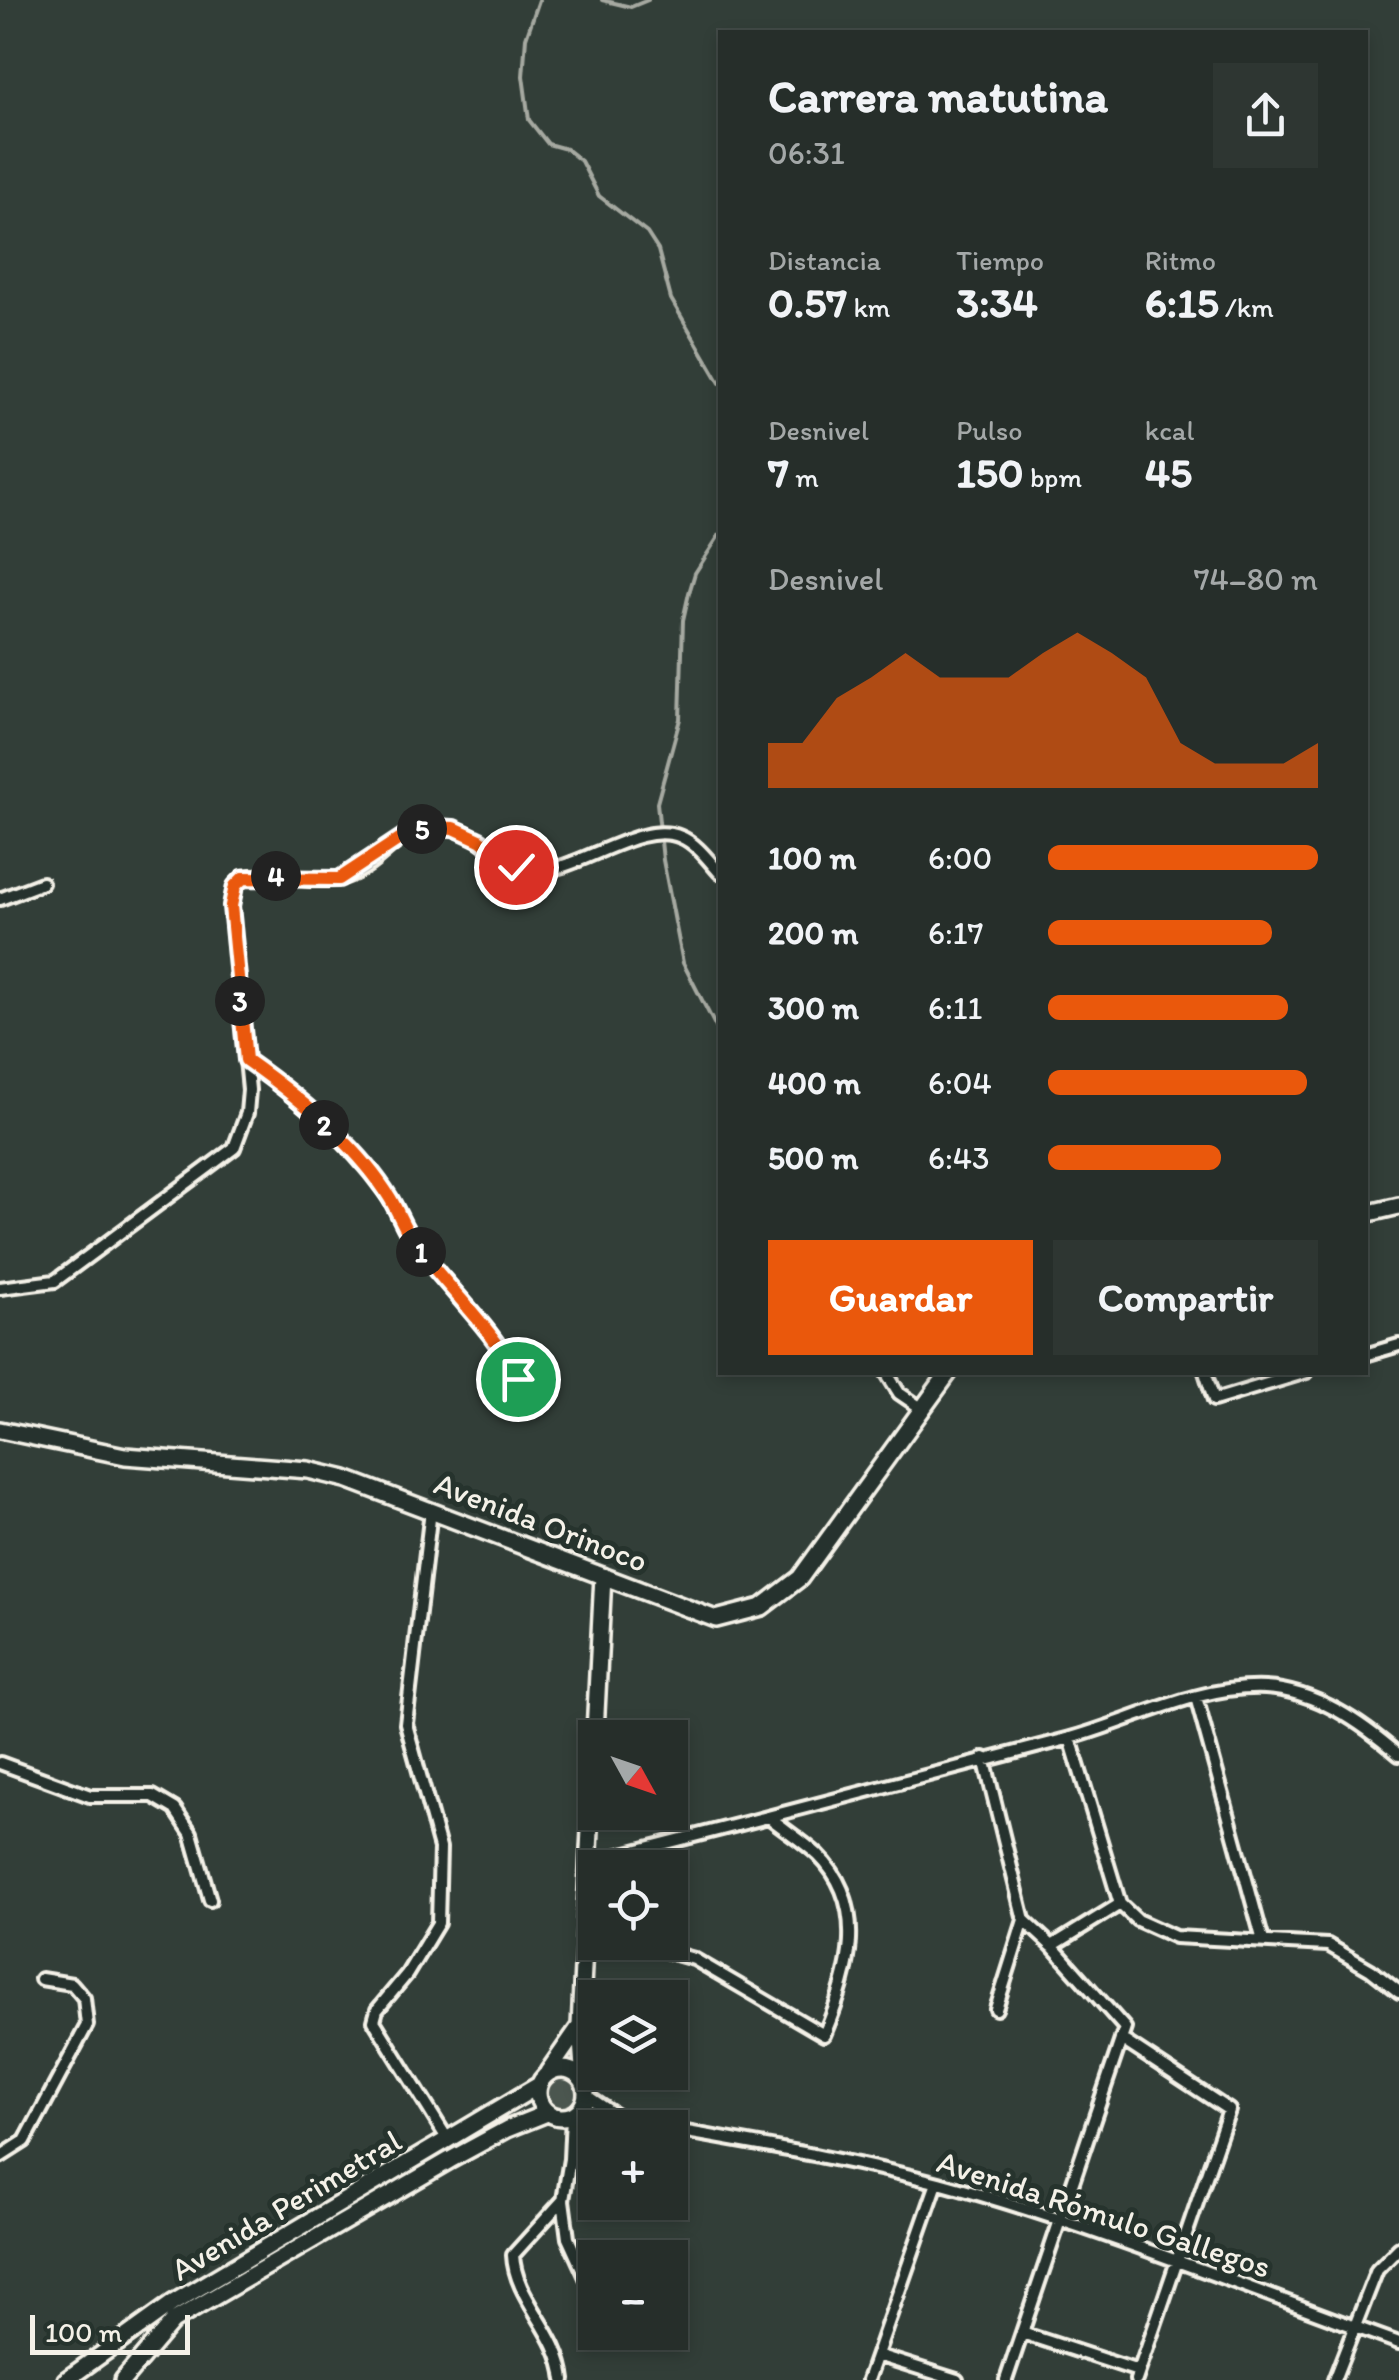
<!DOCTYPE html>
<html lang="es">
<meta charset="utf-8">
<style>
:root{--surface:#262e2a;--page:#2e3632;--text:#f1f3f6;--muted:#a4a8a8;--line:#424a47;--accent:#ea580c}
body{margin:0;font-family:Itim,sans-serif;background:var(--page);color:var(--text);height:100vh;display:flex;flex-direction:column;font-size:38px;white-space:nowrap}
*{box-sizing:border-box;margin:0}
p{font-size:32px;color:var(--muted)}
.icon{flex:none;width:55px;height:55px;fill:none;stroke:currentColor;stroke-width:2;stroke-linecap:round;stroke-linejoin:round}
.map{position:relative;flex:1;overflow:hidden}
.drawer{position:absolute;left:718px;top:30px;width:650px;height:1345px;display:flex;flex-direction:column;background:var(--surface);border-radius:0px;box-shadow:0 5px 15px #0003,0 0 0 2px var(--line)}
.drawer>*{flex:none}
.needle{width:65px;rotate:130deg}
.fabs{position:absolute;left:578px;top:1720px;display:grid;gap:20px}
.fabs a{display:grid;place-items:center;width:110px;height:110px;border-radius:0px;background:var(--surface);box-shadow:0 5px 15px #0003,0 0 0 2px var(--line);font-size:50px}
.scale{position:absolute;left:30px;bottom:25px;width:160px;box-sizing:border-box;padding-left:10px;border:5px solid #f4f1e8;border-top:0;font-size:28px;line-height:35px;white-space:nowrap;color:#f4f1e8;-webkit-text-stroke:8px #26332d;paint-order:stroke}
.pin{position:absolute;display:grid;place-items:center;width:85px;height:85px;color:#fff;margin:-42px;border:5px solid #fff;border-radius:50%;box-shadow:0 2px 10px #0007}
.km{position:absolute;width:50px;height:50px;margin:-25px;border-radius:50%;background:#222;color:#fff;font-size:28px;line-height:50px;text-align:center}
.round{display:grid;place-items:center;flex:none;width:105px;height:105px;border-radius:0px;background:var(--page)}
.headline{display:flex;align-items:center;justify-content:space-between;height:170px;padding:0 50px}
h1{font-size:45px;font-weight:800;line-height:75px}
.stats{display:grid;grid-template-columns:repeat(3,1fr);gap:15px;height:170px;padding:10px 50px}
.stats div{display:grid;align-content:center}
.stats b{font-size:42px;font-weight:800}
.stats small{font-size:28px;font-weight:400}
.stats p{font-size:28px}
.chart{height:280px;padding:20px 50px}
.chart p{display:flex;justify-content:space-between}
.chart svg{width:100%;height:180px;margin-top:10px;fill:var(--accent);opacity:.7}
.action{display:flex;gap:20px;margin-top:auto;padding:20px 50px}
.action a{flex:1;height:115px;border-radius:0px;background:var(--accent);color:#fff;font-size:40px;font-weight:800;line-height:115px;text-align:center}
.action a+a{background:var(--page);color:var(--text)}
ul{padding:0 50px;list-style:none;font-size:32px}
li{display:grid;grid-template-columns:160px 120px 1fr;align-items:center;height:75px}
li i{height:25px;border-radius:12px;background:var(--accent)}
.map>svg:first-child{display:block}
.green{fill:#4c564f;stroke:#a0a49c;stroke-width:2.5}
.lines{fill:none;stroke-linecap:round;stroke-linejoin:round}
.stream{stroke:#a6a9a1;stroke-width:4}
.street-casing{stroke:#f4f1e8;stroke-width:18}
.secondary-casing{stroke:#f4f1e8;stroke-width:22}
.street{stroke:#26332d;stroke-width:10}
.secondary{stroke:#26332d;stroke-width:15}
.route-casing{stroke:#fff;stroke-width:20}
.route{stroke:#ea580c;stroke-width:12}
.labels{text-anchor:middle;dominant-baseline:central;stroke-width:10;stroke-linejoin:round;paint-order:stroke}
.street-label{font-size:32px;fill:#f4f1e8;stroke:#26332d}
</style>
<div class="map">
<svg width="1399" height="2380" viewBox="0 0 1399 2380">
<rect width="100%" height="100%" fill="#323e38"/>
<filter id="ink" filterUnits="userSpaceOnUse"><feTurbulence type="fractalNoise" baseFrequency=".01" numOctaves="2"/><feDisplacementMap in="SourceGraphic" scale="20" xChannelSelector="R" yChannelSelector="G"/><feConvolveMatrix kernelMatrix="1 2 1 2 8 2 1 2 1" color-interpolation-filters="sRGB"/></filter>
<g filter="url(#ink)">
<path class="green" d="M546 2094a18 18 0 1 1 36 0a18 18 0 1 1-36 0Z"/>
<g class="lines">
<path class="stream" d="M539,0L526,38L523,76L529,120L548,144L566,149L581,161L599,196L647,233L658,250L671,299L720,383
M602,0L631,7L648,0
M720,534L695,573L689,593L683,620L680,719L657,803L663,860L683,963L720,1035"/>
<defs>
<path id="street" d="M0,899L42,883
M246,1061C298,1096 347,1141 385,1192C398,1208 403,1229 416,1245C450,1292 492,1326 518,1379
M0,1288L55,1281L234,1148L247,1113L249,1090L231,905L235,886L243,877C274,872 314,885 342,878C386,866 393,823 448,828C482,830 501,869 535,871C578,872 640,819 681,837C696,843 709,861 720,873
M1365,1355L1399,1345
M886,1372L899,1393L921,1408
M1205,1372L1214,1400L1307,1372
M431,1510L406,1724L440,1848L438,1923L407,1974L377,2010L374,2021L448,2140
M1196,1697L1263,1941
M1070,1738L1120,1904L1137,1920L1175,1937L1328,1945L1371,1970L1399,1992
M984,1758L1024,1920L1052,1946L1125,2028L1006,2380
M0,1763L90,1796H153L175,1809L191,1833L210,1900
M588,1863C748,1823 907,1780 1067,1739C1131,1722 1197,1685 1265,1688C1317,1691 1362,1723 1399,1755
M633,1942L694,1959L824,2035C849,1976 870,1906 818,1855C803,1841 785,1830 769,1817
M1052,1946L1120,1904
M996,2009L1024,1920
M1121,2039L1229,2110L1136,2380
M587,2096L621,2119
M670,2129C760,2145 851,2160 939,2183C1096,2226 1246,2288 1399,2343
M0,2157L25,2141L87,2025L84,1998L72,1984L41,1979
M563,2200L568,2238L595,2297
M1022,2333L1138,2371
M877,2355L957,2380
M564,2380C559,2331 515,2300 513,2255L563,2200L570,2159L572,2116L658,2128
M868,2380L937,2183
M1334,2380L1377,2270L1399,2248"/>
<path id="secondary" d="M1365,1214L1399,1206
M0,1430L125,1456L308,1470L346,1479L716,1619L762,1607L800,1578L949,1372
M538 2093a24 24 0 1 1 48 0a24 24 0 1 1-48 0Z
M548,2072L580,2026
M584,2082L580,2026L603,1576
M66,2380L173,2303L539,2085
M123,2380L173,2321L450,2160L507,2129L547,2113"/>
</defs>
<use href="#street" class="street-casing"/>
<use href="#secondary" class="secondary-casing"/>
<use href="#street" class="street"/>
<use href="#secondary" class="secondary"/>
</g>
</g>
<g class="lines" filter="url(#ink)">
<defs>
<path id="route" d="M516,867L480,840L454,828L433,827L413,830L339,879L243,878L235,886L231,906L246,1060C297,1096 357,1144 390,1198C399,1213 405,1231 416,1245C450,1292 492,1326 518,1379"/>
</defs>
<use href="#route" class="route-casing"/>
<use href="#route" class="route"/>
</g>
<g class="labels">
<g class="street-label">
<text transform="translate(541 1522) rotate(21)">Avenida Orinoco</text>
<text transform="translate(286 2205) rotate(-31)">Avenida Perimetral</text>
<text transform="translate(1104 2214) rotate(18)">Avenida Rómulo Gallegos</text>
</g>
</g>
</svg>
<div class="fabs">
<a><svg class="needle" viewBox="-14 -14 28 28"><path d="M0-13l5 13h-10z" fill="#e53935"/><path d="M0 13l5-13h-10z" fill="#a4a8a8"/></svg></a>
<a><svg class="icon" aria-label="locate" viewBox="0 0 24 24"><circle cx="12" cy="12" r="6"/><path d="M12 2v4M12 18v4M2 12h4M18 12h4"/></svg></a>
<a><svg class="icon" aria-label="layers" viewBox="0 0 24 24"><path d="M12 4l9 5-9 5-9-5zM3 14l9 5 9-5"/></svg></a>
<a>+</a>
<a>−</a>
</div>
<div class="scale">100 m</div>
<div class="pin" style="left:518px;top:1379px;background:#1e9e55"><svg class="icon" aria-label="arrive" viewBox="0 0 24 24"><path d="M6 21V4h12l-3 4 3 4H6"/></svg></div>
<div class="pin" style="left:516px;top:867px;background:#d93025"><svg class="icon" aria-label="check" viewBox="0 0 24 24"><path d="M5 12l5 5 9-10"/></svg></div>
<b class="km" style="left:421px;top:1252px">1</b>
<b class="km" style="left:324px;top:1125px">2</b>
<b class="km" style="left:240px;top:1001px">3</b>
<b class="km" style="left:276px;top:876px">4</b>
<b class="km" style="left:422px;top:829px">5</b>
<section class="drawer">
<div class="headline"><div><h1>Carrera matutina</h1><p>06:31</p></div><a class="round"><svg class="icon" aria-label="share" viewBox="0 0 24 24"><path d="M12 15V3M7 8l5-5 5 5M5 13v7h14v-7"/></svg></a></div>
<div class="stats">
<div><p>Distancia</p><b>0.57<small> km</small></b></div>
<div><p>Tiempo</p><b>3:34</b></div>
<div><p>Ritmo</p><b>6:15<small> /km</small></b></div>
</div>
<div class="stats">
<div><p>Desnivel</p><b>7<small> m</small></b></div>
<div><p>Pulso</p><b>150<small> bpm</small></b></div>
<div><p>kcal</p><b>45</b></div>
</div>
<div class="chart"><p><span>Desnivel</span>74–80 m</p>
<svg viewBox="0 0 160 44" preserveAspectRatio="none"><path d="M0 44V33L10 33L20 22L30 17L40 11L50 17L60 17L70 17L80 11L90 6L100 11L110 17L120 33L130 38L140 38L150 38L160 33V44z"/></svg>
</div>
<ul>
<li><b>100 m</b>6:00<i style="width:100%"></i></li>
<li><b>200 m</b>6:17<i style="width:83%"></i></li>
<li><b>300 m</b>6:11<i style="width:89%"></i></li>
<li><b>400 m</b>6:04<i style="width:96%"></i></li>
<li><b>500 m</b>6:43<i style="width:64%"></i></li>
</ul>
<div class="action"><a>Guardar</a><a>Compartir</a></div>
</section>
</div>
